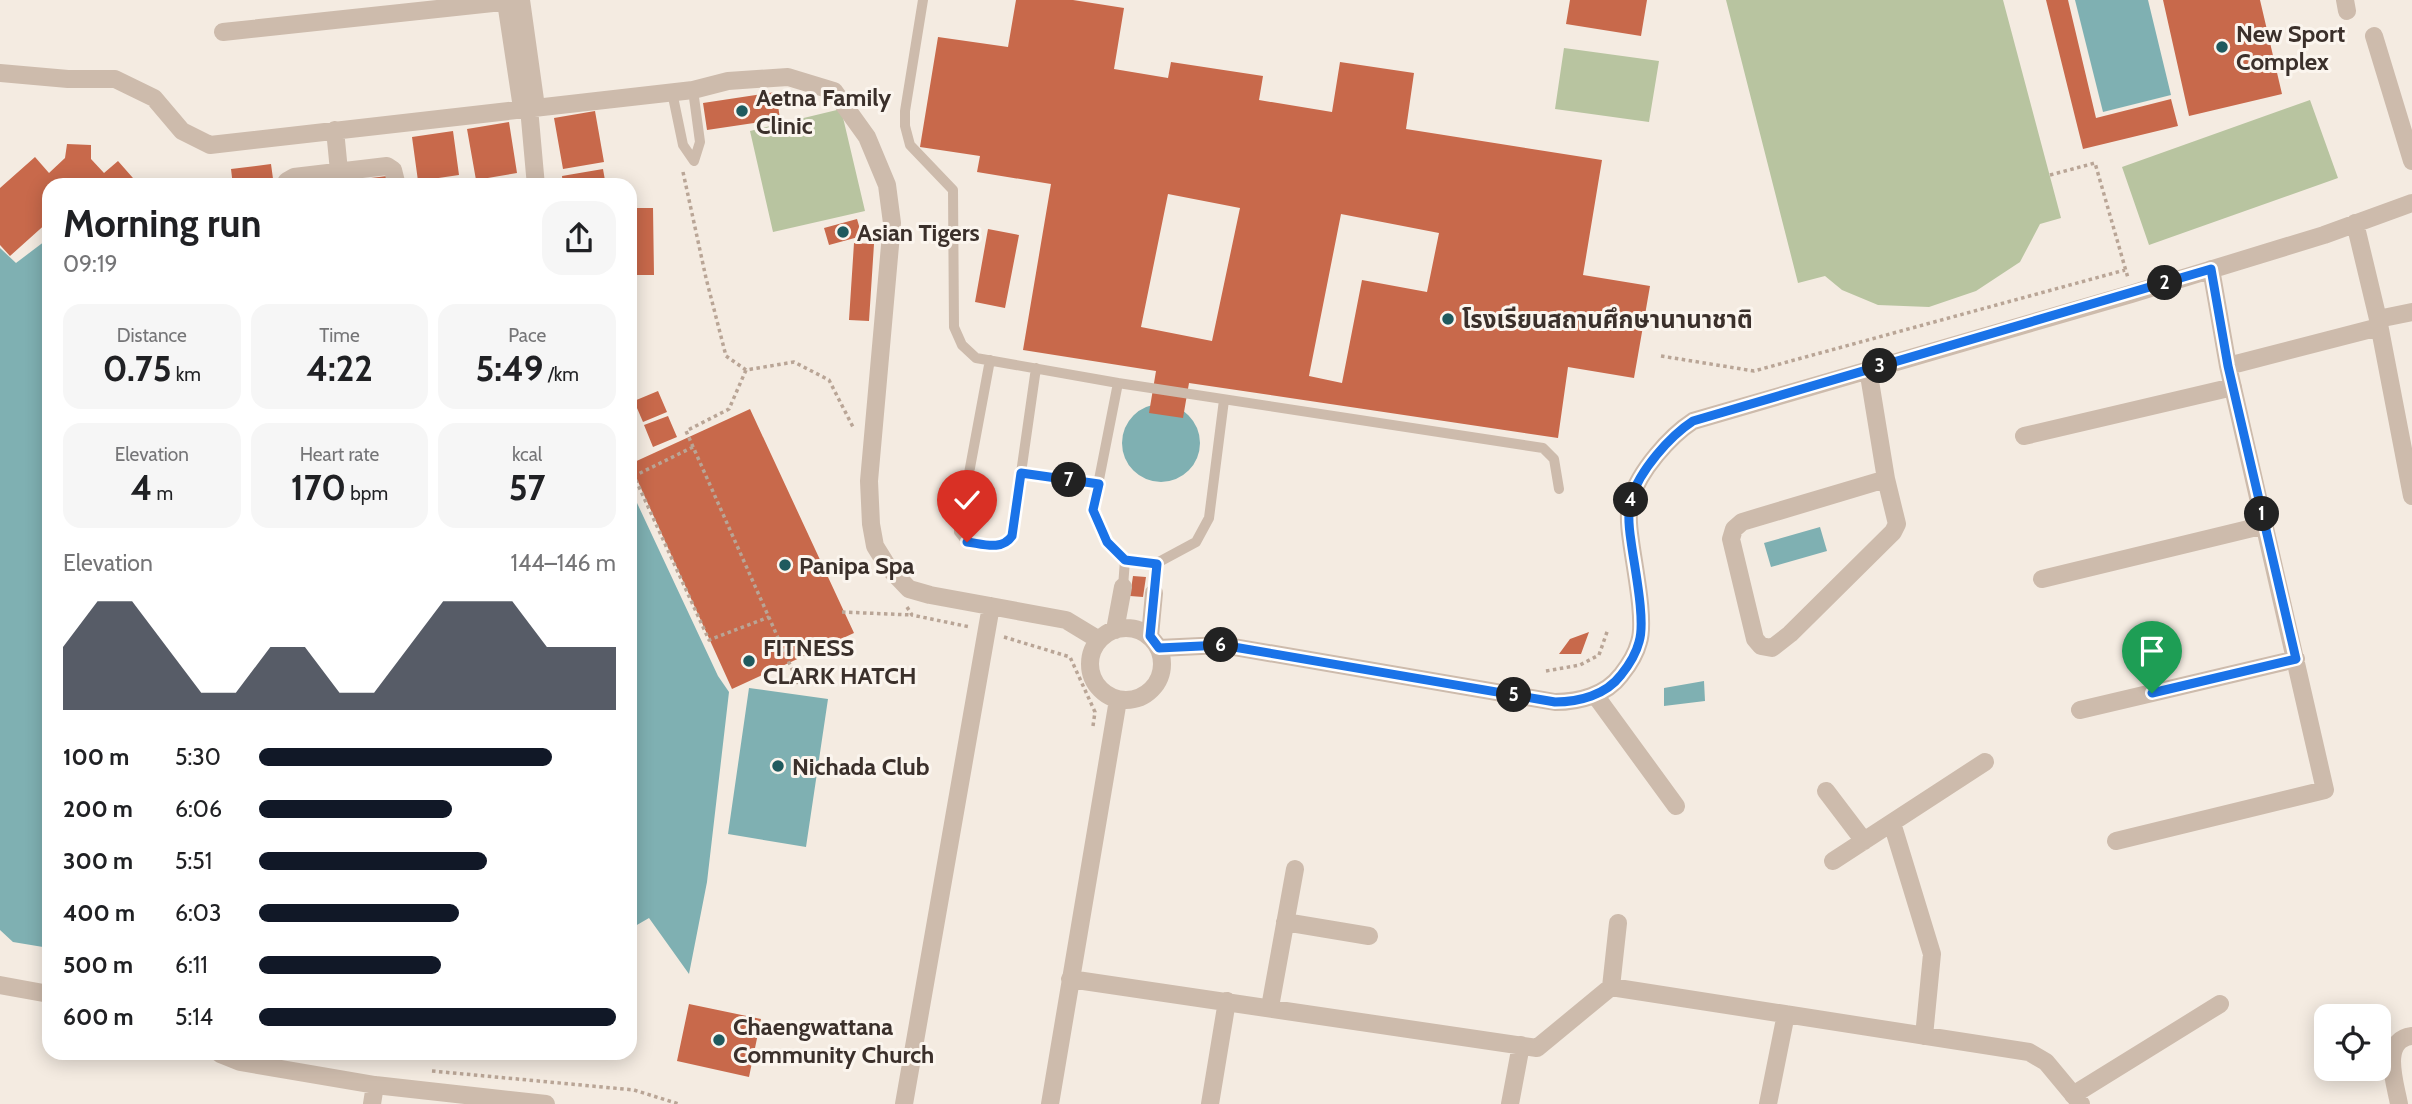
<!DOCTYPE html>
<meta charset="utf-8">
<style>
:root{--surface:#fff;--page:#f6f6f6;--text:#202124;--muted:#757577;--accent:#111827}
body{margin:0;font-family:Cabin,"Noto Sans Thai",sans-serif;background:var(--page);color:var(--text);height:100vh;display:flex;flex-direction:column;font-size:26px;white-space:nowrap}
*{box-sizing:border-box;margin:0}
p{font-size:23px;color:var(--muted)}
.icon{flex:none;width:38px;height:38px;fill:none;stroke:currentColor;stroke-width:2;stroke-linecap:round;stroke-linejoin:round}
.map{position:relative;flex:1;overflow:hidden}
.side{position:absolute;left:42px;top:178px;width:595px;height:882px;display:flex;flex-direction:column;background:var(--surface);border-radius:21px;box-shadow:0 4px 18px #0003}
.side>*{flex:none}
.tools{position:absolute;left:2314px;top:1004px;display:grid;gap:14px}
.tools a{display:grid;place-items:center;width:77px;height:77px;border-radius:14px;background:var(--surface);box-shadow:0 4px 18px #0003;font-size:35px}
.pin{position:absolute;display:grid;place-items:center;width:60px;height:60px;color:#fff;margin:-72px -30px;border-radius:50% 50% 50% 0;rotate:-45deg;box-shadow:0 0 7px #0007}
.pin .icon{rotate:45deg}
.km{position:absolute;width:35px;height:35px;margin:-18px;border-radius:50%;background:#222;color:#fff;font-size:19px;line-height:35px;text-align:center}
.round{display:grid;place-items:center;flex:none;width:74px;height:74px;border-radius:21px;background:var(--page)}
.summary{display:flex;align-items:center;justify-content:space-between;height:119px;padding:0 21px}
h1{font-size:38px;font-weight:800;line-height:52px}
.metrics{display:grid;grid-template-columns:repeat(3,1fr);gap:10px;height:119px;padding:7px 21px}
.metrics div{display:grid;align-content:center;border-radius:18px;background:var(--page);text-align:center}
.metrics b{font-size:35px;font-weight:800}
.metrics small{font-size:19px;font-weight:400}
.metrics p{font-size:19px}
.chart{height:196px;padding:14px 21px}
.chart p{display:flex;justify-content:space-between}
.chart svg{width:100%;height:126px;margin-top:7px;fill:var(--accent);opacity:.7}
ul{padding:0 21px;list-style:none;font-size:23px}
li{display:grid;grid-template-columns:112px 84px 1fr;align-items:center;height:52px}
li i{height:18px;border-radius:9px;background:var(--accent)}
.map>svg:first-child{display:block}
.green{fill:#b8c4a0}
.water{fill:#7fb0b2}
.building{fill:#c8694b;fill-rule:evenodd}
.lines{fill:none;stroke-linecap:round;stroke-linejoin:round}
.path{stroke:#b9a596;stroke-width:3.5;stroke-dasharray:3.5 3.5;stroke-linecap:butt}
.lane{stroke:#cdbbac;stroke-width:10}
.street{stroke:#cdbbac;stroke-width:18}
.route-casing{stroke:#fff;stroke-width:14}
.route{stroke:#1a73e8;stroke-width:9}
.poi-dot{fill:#1f5a5e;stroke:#fbf5ee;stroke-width:2.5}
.labels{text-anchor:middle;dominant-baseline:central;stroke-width:6;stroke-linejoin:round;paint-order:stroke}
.poi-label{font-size:24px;font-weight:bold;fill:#3b302b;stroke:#fbf5ee;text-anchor:start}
</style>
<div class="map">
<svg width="2412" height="1104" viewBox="0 0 2412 1104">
<rect width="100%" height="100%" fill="#f4ebe1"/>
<path class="green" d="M1726,0H2003L2061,218L2040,224L2020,262L1976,291L1929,307L1878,305L1842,290L1825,276L1798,283Z
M1564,48L1659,61L1649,122L1555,109Z
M2310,100L2338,178L2149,245L2122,167Z
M841,109L865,211L773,232L750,131Z"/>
<path class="water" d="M2075,0H2148L2171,95L2103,112Z
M49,238V948L13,942L0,930V248L16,263Z
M1122 443a39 39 0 1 1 78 0a39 39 0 1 1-78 0Z
M630,488L718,676L729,692L707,882L689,974L649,918L630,929Z
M1820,527L1827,551L1771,567L1764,543Z
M1704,681L1705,701L1664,706V688Z
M749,688L828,699L806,847L728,834Z"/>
<path class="building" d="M1016,0H1073L1124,8L1114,69L1168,78L1171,62L1263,76L1259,100L1332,112L1340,62L1414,73L1406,129L1602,160L1583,275L1650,286L1634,378L1568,367L1558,438L1189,383L1183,418L1149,413L1156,371L1023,350L1051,184L977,172L980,156L920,147L938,37L1008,47ZM1168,194L1240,208L1212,341L1141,327ZM1341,214L1439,233L1427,292L1362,280L1342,383L1309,376Z
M1570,0H1647L1641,36L1566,24Z
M2046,0H2068L2096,118L2171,99L2178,126L2083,149Z
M2163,0H2260L2282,94L2189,116Z
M776,92L780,119L707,130L703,103Z
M595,111L604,162L563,169L554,118Z
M509,122L517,173L476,180L467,129Z
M453,131L459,175L418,181L412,137Z
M67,144L91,145V159L104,173L118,161L140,186H49V221L10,256L0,245V188L35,157L49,173L65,158Z
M271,164L274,186H233L231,169Z
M603,169L606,186H563L562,176Z
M387,176L389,186H347V181Z
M630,208H653L654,275H630Z
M857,219L862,236L829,245L824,228Z
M988,229L1019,235L1005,308L975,302Z
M854,243L874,244L869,321L849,320Z
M658,391L667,412L643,422L634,401Z
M750,409L854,633L732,689L630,464Z
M668,416L677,437L653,447L644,425Z
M1133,576L1146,577L1143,597L1130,596Z
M1589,632L1581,654H1559L1570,639Z
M689,1004L761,1019L749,1077L677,1061Z"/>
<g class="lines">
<path class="path" d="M683,172L706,278L726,356L746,370L794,362L829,380L854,429
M2050,175L2095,163L2128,278
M1661,356L1754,371L2125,270
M746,370L729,409L686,431L799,685
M693,447L634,476L709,640L769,617
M907,607L912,615L970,627
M842,612L912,615
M1004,637L1070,657L1095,712L1093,726
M1546,671L1580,665L1599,655L1608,629
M432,1071L634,1090L679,1104"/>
<path class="lane" d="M923,0L905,111V126L910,145L953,190L954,327L962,345L976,358L1118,383L1543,448L1554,459L1559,489
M693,90L700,142L694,161
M672,92L683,145L694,161
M990,360L959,527V532L967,542L1004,545L1012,536L1036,368
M1118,383L1093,510L1107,542L1125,560L1157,563L1196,542L1209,518L1224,400
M1021,473L1099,484
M1123,587L1125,560
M1154,593L1157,563"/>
<path class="street" d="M521,0L536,107
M2345,0L2347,11
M506,2L522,108
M223,32L521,0
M2374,36L2412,161
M0,73L68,79H115L154,98L182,131L210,145L693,90L728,81L788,77L834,91L867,137L887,185L892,223L869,481L871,524L875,546L888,567L909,589L930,595L1066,620L1099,640
M529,108L536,186
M335,130L339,171
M284,186L287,181L294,177L387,166L393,170L397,186
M2355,223L2378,319L2412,496
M2378,319L2412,312
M2228,366L2379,327
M1868,369L1886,479L1897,524L1893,532L1790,634L1772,648L1761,646L1755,639L1731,539L1734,529L1742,522L1886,479
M2024,436L2233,387
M2042,579L2265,525
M1090 664a36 36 0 1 1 72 0a36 36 0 1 1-72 0Z
M1115,630L1123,587
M1150,636L1154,593
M1159,648L1222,645L1555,702C1579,702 1606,695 1621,675C1629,665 1636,654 1639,642C1646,621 1634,565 1631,541C1629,528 1627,512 1631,499C1639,471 1670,436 1693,421L2131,294L2324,235L2412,203
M1595,695L1676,806
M2080,710L2296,659
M1826,791L1864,841
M1892,823L1932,954L1924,1036
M2116,841L2325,790L2228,366L2211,269
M1833,861L1985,762
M1285,922L1369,936
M1070,979L1537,1048L1611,987L2029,1052L2046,1062L2081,1104
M0,985L49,994
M1611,987L1618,923
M1270,1007L1295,869
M220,1054L240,1062L375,1085L546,1104
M2073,1095L2220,1004
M372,1104L375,1085
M904,1104L991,606
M1050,1104L1118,700
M1210,1104L1227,1001
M1510,1104L1521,1045
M1768,1104L1786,1014
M2399,1104C2395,1082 2380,1040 2412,1036"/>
</g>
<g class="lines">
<defs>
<path id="route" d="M967,542C983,544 1002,551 1012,536L1021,473L1099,484L1093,510L1107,542L1125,560L1157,564L1150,636L1159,648L1222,645L1555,702C1579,702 1606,695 1621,675C1629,665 1636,654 1639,642C1646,621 1634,565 1631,541C1629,528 1627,512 1631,499C1639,471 1670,436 1693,421L2211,269L2228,366L2296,659L2152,693"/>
</defs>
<use href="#route" class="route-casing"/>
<use href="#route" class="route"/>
</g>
<g class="poi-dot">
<circle cx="2222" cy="47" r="7"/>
<circle cx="742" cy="111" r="7"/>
<circle cx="843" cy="232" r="7"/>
<circle cx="1448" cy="319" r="7"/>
<circle cx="785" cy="565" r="7"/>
<circle cx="749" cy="661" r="7"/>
<circle cx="778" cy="766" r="7"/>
<circle cx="719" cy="1040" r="7"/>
</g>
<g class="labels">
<g class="poi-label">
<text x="2236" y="33">New Sport<tspan x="2236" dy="28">Complex</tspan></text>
<text x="756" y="97">Aetna Family<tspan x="756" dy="28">Clinic</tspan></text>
<text x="857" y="232">Asian Tigers</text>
<text x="1462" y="319">โรงเรียนสถานศึกษานานาชาติ</text>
<text x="799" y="565">Panipa Spa</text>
<text x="763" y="647">FITNESS<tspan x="763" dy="28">CLARK HATCH</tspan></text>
<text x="792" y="766">Nichada Club</text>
<text x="733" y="1026">Chaengwattana<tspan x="733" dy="28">Community Church</tspan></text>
</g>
</g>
</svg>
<div class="tools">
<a><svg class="icon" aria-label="locate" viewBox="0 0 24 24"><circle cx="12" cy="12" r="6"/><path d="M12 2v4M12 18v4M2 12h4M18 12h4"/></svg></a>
</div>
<div class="pin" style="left:2152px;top:693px;background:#1e9e55"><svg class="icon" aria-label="arrive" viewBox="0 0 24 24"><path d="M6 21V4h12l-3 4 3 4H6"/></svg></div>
<div class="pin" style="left:967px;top:542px;background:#d93025"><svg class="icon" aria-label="check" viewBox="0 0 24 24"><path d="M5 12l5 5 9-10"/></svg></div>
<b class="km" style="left:2262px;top:514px">1</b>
<b class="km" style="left:2165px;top:283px">2</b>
<b class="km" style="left:1880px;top:366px">3</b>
<b class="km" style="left:1631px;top:500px">4</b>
<b class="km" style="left:1514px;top:695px">5</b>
<b class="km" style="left:1221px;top:645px">6</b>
<b class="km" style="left:1069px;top:480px">7</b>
<section class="side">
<div class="summary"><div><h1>Morning run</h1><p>09:19</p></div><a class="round"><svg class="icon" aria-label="share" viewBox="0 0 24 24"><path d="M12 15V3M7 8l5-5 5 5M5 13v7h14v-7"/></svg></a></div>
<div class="metrics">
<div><p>Distance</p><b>0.75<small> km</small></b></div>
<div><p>Time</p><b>4:22</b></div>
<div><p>Pace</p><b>5:49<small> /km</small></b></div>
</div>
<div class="metrics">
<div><p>Elevation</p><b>4<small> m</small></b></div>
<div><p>Heart rate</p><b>170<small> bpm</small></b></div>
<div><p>kcal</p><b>57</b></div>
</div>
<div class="chart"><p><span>Elevation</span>144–146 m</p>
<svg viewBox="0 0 160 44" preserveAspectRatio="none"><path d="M0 44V22L10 6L20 6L30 22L40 38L50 38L60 22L70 22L80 38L90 38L100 22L110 6L120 6L130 6L140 22L150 22L160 22V44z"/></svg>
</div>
<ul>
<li><b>100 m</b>5:30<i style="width:82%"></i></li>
<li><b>200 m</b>6:06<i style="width:54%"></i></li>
<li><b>300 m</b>5:51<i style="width:64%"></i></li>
<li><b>400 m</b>6:03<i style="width:56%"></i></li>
<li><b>500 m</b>6:11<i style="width:51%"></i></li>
<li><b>600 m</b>5:14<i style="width:100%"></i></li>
</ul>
</section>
</div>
